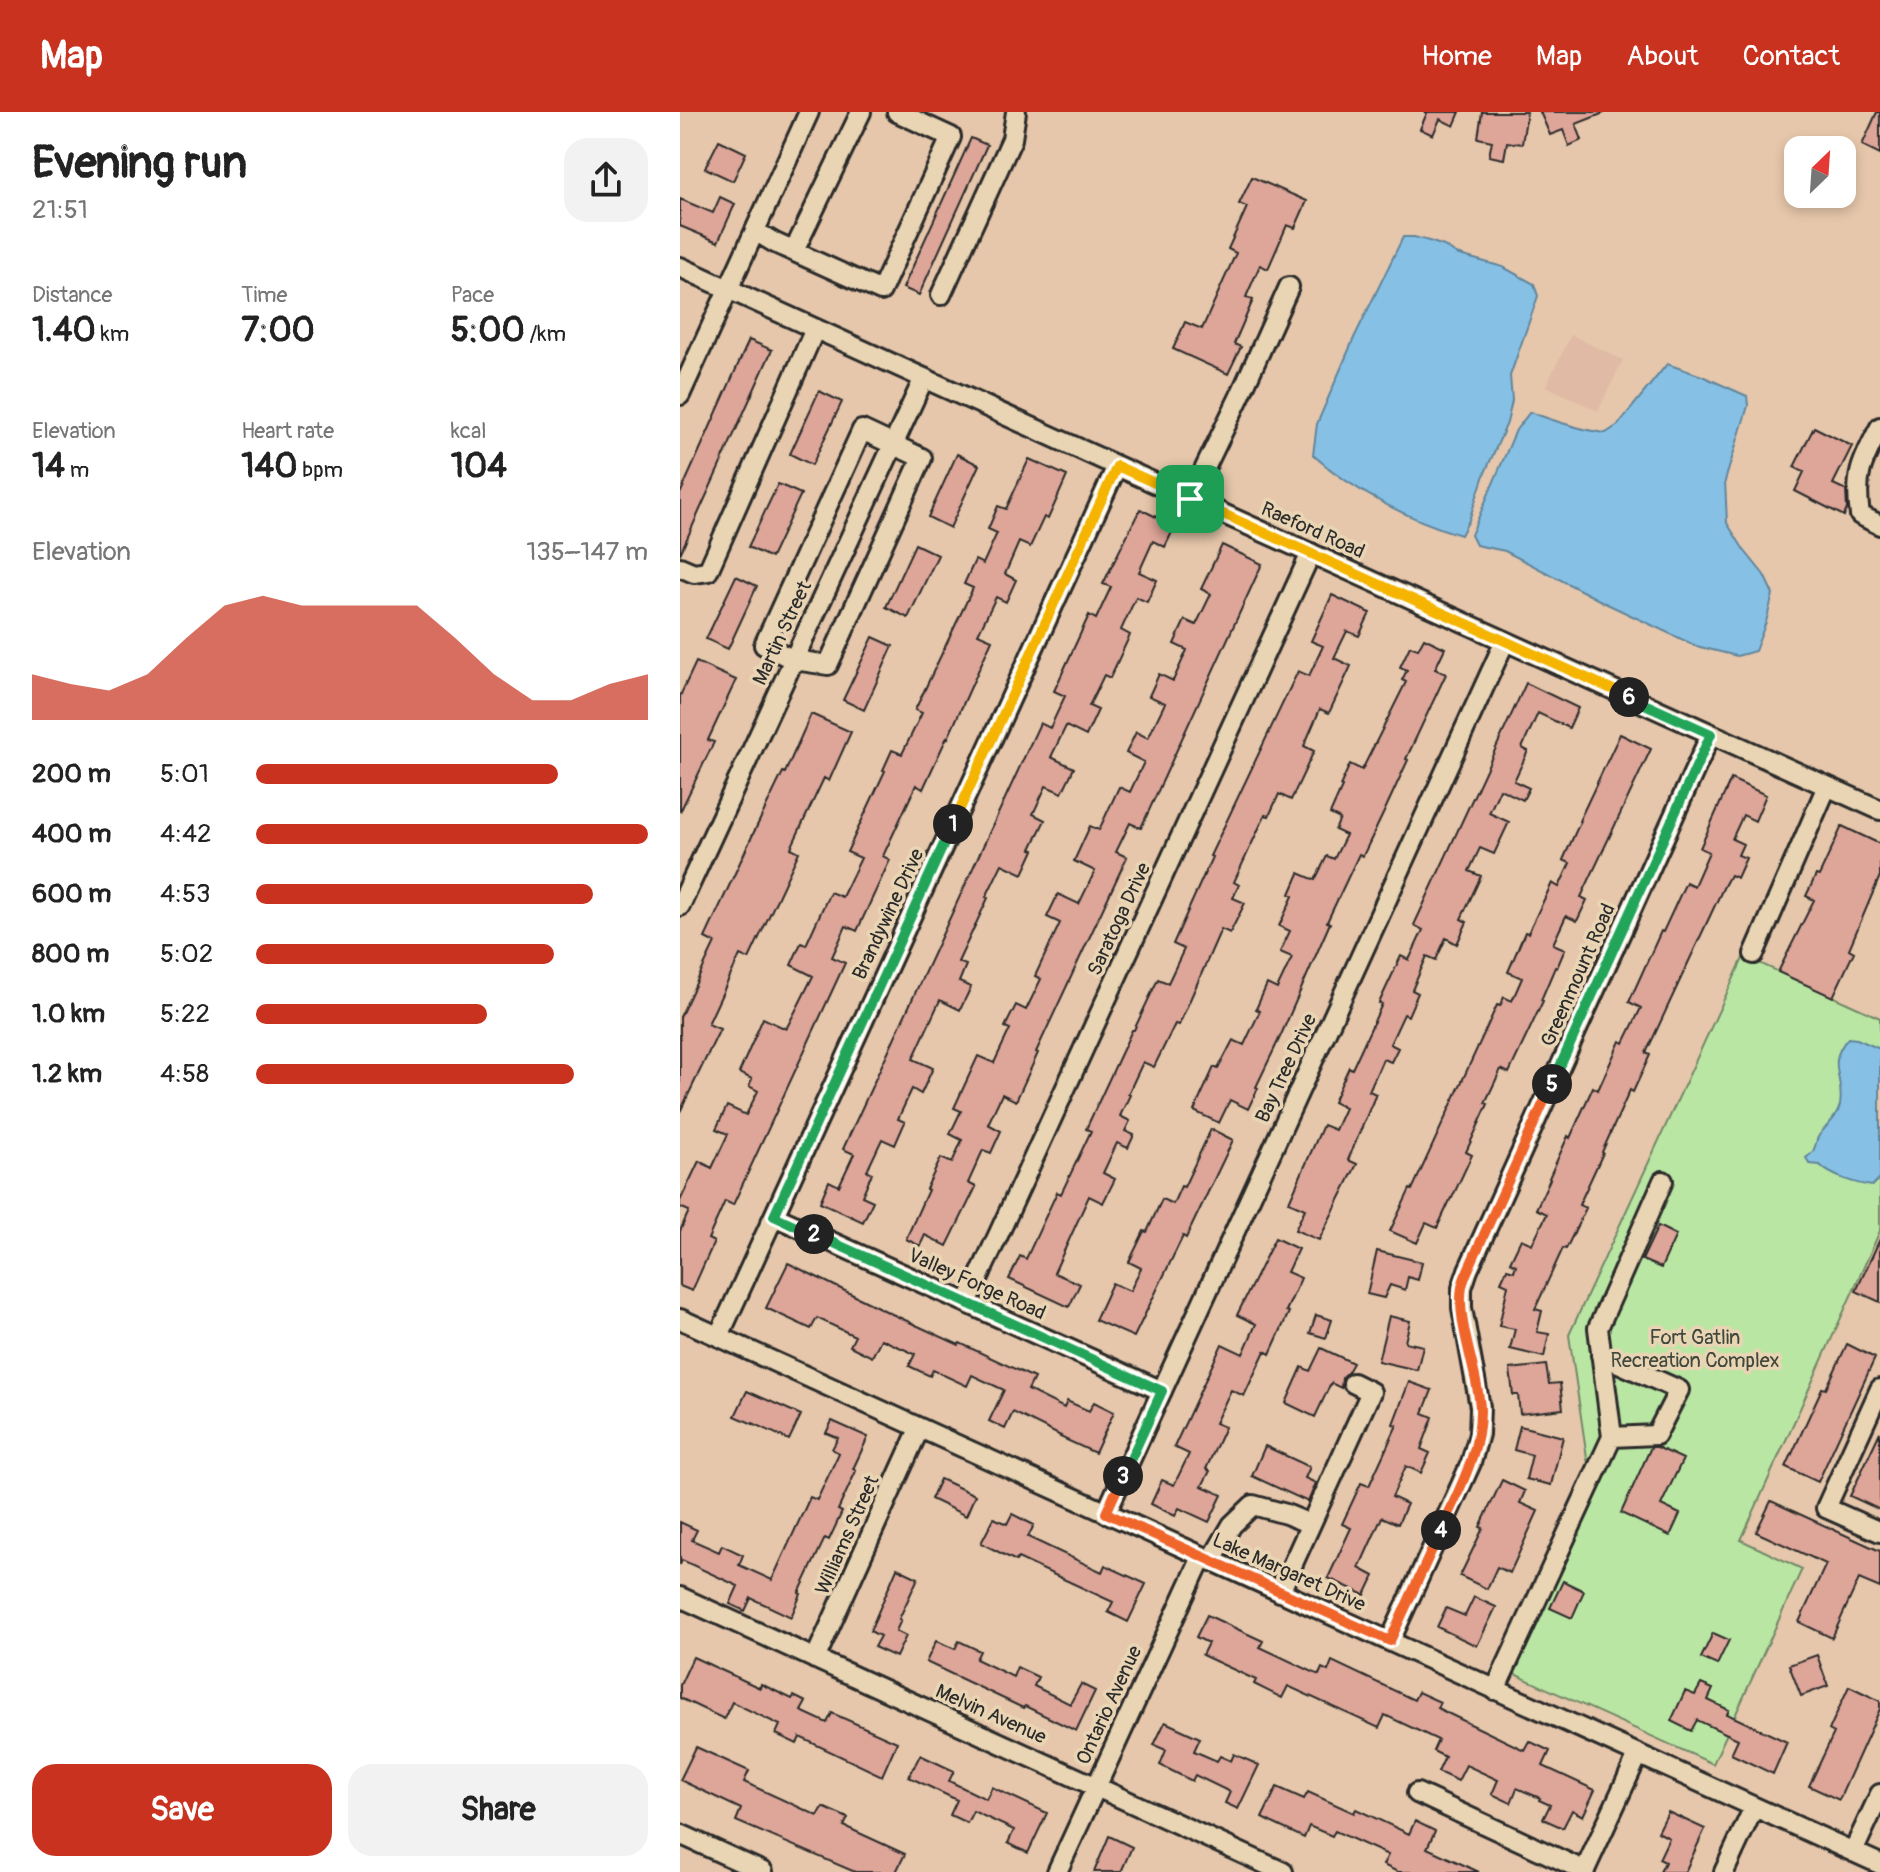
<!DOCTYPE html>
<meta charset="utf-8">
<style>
:root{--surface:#fff;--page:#f2f2f2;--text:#222;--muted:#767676;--accent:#c8321e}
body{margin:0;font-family:Pangolin,sans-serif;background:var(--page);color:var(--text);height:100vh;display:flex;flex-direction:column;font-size:30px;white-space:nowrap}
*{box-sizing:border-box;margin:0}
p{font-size:26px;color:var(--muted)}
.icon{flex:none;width:44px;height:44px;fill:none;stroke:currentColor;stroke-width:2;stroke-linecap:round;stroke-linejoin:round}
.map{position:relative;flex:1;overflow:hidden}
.panel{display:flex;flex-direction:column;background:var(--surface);width:680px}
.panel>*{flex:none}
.needle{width:52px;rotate:25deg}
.buttons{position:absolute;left:1104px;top:24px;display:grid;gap:16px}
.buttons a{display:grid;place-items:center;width:72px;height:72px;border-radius:16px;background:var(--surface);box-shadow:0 4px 12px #0003;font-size:40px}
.pin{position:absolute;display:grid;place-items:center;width:68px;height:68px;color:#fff;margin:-34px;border-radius:16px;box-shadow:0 4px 12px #0006}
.km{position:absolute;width:40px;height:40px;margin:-20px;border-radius:50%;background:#222;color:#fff;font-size:22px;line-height:40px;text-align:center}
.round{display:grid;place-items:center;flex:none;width:84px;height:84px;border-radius:24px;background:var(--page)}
.summary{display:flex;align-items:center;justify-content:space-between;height:136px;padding:0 32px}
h1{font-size:44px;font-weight:700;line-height:60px}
.figures{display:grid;grid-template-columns:repeat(3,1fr);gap:12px;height:136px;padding:8px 32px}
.figures div{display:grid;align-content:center}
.figures b{font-size:34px;font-weight:700}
.figures small{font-size:22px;font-weight:400}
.figures p{font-size:22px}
.chart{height:224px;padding:16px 32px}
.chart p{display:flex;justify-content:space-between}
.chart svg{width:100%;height:144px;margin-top:8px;fill:var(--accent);opacity:.7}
.cta{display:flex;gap:16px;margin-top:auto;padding:16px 32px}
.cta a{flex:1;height:92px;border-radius:24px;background:var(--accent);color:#fff;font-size:32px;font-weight:700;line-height:92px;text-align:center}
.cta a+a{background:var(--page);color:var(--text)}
ul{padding:0 32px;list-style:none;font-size:26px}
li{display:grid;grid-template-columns:128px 96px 1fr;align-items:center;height:60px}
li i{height:20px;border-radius:10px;background:var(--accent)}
header{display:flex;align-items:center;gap:48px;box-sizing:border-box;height:112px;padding:0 40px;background:var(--accent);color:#fff}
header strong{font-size:38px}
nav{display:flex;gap:44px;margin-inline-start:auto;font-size:28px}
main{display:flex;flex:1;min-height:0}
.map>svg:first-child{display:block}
.built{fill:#e0baa4}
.green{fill:#bae6a3;stroke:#728867;stroke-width:2}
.water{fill:#86c1e5;stroke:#62859b;stroke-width:2}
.building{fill:#dea599;stroke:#2b2b2b;stroke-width:2}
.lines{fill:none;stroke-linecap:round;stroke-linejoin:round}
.minor-casing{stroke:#2b2b2b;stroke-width:24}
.minor{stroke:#e9d5b3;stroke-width:18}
.split-1-casing{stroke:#fff;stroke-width:16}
.split-2-casing{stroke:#fff;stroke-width:16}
.split-3-casing{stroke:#fff;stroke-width:16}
.split-4-casing{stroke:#fff;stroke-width:16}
.split-5-casing{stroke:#fff;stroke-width:16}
.split-6-casing{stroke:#fff;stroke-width:16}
.split-7-casing{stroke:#fff;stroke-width:16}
.split-1{stroke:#f5b400;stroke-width:10}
.split-2{stroke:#22a559;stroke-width:10}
.split-3{stroke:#22a559;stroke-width:10}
.split-4{stroke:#f0652b;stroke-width:10}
.split-5{stroke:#f0652b;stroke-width:10}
.split-6{stroke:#22a559;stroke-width:10}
.split-7{stroke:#f5b400;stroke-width:10}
.labels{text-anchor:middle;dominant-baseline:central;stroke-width:7;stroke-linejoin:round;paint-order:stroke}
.street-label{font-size:20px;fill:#2b2b2b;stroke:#e9d5b3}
.park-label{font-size:20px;fill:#40473d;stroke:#e9d5b3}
</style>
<header>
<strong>Map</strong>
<nav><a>Home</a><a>Map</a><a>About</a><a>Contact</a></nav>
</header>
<main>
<section class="panel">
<div class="summary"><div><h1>Evening run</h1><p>21:51</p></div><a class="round"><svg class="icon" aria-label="share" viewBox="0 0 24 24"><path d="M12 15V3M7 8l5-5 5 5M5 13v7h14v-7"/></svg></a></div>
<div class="figures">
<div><p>Distance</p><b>1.40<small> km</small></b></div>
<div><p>Time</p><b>7:00</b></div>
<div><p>Pace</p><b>5:00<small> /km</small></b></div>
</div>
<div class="figures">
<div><p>Elevation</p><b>14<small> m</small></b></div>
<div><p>Heart rate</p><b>140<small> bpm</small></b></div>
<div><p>kcal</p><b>104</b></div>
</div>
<div class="chart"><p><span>Elevation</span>135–147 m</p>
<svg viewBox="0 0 160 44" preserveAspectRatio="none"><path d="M0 44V30L10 33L20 35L30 30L40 19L50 9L60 6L70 9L80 9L90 9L100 9L110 19L120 30L130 38L140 38L150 33L160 30V44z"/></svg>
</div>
<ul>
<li><b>200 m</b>5:01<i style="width:77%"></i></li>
<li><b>400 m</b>4:42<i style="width:100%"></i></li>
<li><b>600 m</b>4:53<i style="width:86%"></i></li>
<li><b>800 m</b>5:02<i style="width:76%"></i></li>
<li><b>1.0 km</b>5:22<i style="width:59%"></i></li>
<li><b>1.2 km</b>4:58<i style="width:81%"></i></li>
</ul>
<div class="cta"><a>Save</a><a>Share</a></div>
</section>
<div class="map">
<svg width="1200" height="1760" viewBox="0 0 1200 1760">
<rect width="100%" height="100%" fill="#e6c7ab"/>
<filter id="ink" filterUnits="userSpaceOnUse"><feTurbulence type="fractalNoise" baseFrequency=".0125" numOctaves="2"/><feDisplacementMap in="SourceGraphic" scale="16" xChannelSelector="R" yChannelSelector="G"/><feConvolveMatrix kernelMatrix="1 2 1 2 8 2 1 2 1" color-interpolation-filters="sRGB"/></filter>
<g filter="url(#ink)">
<path class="built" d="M891,223L943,248L918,299L866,274Z"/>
<path class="green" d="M1064,844L1200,906V1119L1061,1428L1122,1457L1033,1652L819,1555L909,1359L889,1223Z"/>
<path class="water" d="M723,125H734L749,129L764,134L776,142L823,155L854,172L858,184L830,264L832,289L827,311L804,363L789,408L781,423C730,408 673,379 633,343L637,312L674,226Z
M987,252L1022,264L1067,284L1068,294L1045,369L1047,411L1064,438L1084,463L1093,482L1086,510L1075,539L1057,544L1016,534L925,491L825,439L796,433L791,423L836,318L850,300C874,309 900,318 926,321L938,313Z
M1168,926L1177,927L1200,937V1066L1192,1074C1177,1072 1150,1064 1140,1053L1130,1052L1126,1046C1129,1043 1133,1041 1134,1037C1136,1033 1136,1029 1138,1025C1145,1014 1157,1007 1160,993C1165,965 1145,952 1168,926Z"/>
<path class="building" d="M744,0H780L774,14L760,7L753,23L740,17L747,1Z
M802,0H847L842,32L827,30L824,47L809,44L812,29L798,26Z
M860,0H924V1L896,12L902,28L889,34L883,18L870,23Z
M1197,0H1200V42L1182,33Z
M291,26L307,33L239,183L223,176Z
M39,28L66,41L53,69L25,56Z
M572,65L627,89L615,116L607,113L588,157L580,153L566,185L573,188L554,232L561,235L548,262L493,237L505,210L522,217L556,141L548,137L567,95L559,92Z
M40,85L55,92L38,130L0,114V87L33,101Z
M69,228L92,238L0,442V382Z
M139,279L162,290L132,353L110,342Z
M1134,315L1172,334L1153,372L1166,378L1167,397L1164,404L1115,379L1124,360L1114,355Z
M277,342L299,353L270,416L248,405Z
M349,347L387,364L368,407L364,405L350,435L339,430L325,462L336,468L326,490L316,485L298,522L312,528L268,626L267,625L243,677L236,673L203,744L210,748L177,819L166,814L152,845L165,851L53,1093L45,1089L28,1127L34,1130L12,1179L0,1174V1119L9,1099L0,1095V1089L19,1049L32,1056L48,1022L36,1017L47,994L66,1003L78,979L69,974L72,967L59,961L83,906L106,917L117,896L133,864L111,853L121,831L126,833L150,780L162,785L181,746L167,740L205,659L203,658L212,638L222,642L242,601L235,598L293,476L284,472L295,448L303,452L317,421L308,417L318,394L326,397Z
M98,372L121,382L91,446L68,435Z
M460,397L495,414L485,435L473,429L459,460L477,468L467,490L456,485L441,518L450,523L430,566L424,563L409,594L418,598L406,624L386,614L371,645L394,656L382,681L366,674L353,702L365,708L351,737L354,738L343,762L322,752L306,785L308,786L278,850L286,853L279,870L291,875L280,898L260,888L233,947L253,956L241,982L232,977L218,1007L225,1010L215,1033L202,1027L187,1059L192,1061L182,1084L193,1089L183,1110L140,1090L149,1069L159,1074L174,1042L163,1037L360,611L370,616L385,584L374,579L409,503L416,507L431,475L423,472Z
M235,432L258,443L228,506L206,495Z
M542,433L582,452L461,716L450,711L436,740L447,745L356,940L358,941L336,989L322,982L308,1012L321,1019L311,1041L303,1038L288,1071L296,1075L267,1134L245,1123L240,1134L226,1127L248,1078L246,1077L261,1046L272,1051L282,1028L270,1022L281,999L274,996L298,944L314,951L330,917L325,915L336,893L346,898L361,867L355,864L380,811L367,805L378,782L399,792L415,759L394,749L410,714L419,718L439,675L450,680L464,650L446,641L456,620L468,626L485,591L469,584L479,562L493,569L507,538L494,532L505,508L516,513L531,482L521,477Z
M56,464L77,474L48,537L26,527Z
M652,483L690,501L679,524L667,519L654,546L671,554L649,601L640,597L624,634L634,639L611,688L599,682L589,704L585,703L554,770L559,773L553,786L565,791L550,821L541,817L499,913L495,912L474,955L463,950L448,982L450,983L440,1004L450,1009L445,1019L454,1023L448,1036L437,1031L423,1061L435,1067L423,1091L409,1084L374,1161L400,1172L389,1195L329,1167L340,1144L346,1147L377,1080L381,1082L411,1019L406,1017L452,918H454L478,867L488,871L504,837L493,832L532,745L530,744L618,559L629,564L643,534L631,529Z
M193,525L213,534L184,598L163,588Z
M744,526L765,536L755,557L766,562L726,647L728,648L704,700L683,744L679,742L647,810L650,811L601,923L576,975L578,976L568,997L550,988L539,1011L514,999L534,955L538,957L553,928L564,933L580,899L576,897L587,872L597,877L612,845L600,840L610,819L599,814L613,784L610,782L619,761L635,768L647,744L654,747L666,723L655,718L660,707L650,702L662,675L660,674L670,652L682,658L726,570L722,568L727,558L720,555L730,534L738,537Z
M16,550L56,568L28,628L34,630L0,700V584Z
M846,571L898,596L889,616L858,601L842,636L848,639L834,669L849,676L843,688L820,677L809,701L829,710L814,742L800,736L789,759L801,764L781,807L787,810L777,832L766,826L756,848L747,844L732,878L738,881L728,904L724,902L710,932L718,936L711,950L703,947L689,979L696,982L668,1048L677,1052L639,1128L615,1118L625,1097L609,1090L643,1013L655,1018L665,996L653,990L669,955L672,957L702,892L699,891L721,844L729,848L743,818L734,813Z
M131,602L171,620L149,669L144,666L111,736L119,740L69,847L60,843L28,912L40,917L0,1000V905L35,831L25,826L74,720L103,660L105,661Z
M940,622L971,637L901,785L907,788L897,809L886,804L873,832L885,837L877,856L875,855L861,888L863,889L829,961L821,957L805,991L808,992L786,1040L792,1043L772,1086H771L757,1116L746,1111L737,1131L710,1119L730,1077L732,1078L817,893L820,894L824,885L832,889L842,866L828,860L845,820L848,821L872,771L879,775L890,751L883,748L900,710L899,709Z
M1051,667L1086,683L1075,709L1063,703L1052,727L1063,732L1058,743L1066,746L1057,766L1050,763L1044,774L966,941L970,943L953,980L950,978L922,1040L923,1041L899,1093L906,1096L886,1137L883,1136L855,1197L862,1199L857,1220L869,1222L864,1245L830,1237L835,1217L819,1214L828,1173L821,1170L827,1157L834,1159L836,1153L830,1150L841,1127L852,1132L867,1102L856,1097L870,1067L869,1066L888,1024L890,1026L913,975L918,978L940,929L944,931L961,896L949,890L981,819L983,820L1006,770L1014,774L1029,740L1020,736Z
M1162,714L1200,732V764L1169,837L1174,840L1153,885L1098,860L1134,788L1126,784L1136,763L1139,764Z
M531,1017L553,1028L506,1126L503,1124L454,1225L415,1208L432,1171L450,1179L461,1156L449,1150L464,1119L467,1120L482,1087L493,1092L501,1074L504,1075Z
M978,1114L996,1123L981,1156L962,1148Z
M595,1126L618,1137L607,1160L621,1166L606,1199L609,1200L590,1242L585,1239L564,1284L551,1278L535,1311L545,1315L526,1357L530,1359L522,1374L542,1383L529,1410L499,1396L495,1404L471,1392L482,1368L494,1373L509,1342L494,1335L542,1232L563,1242L576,1212L557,1203Z
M1200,1127V1190L1176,1179Z
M697,1139L742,1150L738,1168L728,1165L725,1178L710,1173L704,1186L687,1182Z
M108,1151L212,1202L279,1233L280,1231L354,1266L348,1278L384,1296L387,1289L409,1299L414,1290L434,1300L415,1341L380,1325L381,1324L333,1300L325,1317L309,1309L324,1278L292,1263L287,1274L253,1258L250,1264L229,1254L235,1242L201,1227L192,1245L170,1234L175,1224L137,1206L131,1217L86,1196Z
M636,1203L652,1208L646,1226L630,1221Z
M709,1204L730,1209L725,1230L743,1234L737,1258L698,1249Z
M1167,1232L1195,1246L1138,1370L1106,1355L1142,1276L1146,1277Z
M641,1236L673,1251L668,1260L662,1266L661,1276L651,1271L635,1305L606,1291L622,1255L630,1259Z
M866,1253L869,1272L880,1271L883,1297L840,1302L838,1283H833L830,1257Z
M729,1270L752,1278L743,1301L753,1305L741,1337L750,1341L741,1361L726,1354L712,1385L727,1392L718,1412L702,1405L688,1436L679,1456L694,1464L685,1483L648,1466L671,1416L662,1412L681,1371L689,1374L717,1313L713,1312Z
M67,1279L121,1303L109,1328L73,1311V1312L55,1304Z
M152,1309L188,1325L173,1357L176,1359L158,1398L162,1400L149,1428L145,1426L119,1481L121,1482L111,1505L71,1486L65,1499L50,1492L58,1474L2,1448L0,1453V1410L17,1418L12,1428L39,1440L42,1433L63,1443L59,1453L92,1468L130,1385L137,1388L159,1341L152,1337L158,1326L146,1321Z
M840,1314L883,1325L871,1373L846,1367L852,1343L834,1338Z
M1200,1320V1398L1170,1384Z
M585,1334L630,1355L625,1366L636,1371L628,1390L572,1364Z
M971,1335H977L1003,1347L981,1393L1000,1402L990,1424L941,1401Z
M260,1367L295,1383L286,1404L251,1387Z
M822,1368L845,1379L840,1391L858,1399L830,1461L817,1455L807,1477L780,1464L803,1416L800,1415Z
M1091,1389L1200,1439V1476L1179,1467L1152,1526L1119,1510L1146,1452L1076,1420Z
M332,1402L354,1413L348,1425L422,1460L425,1453L466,1472L448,1510L428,1500L433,1490L338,1446L336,1449L301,1431L314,1406L327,1412Z
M217,1456L238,1466L219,1507L221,1508L216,1519L226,1524L216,1545L194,1535L200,1524L190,1519Z
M883,1469L904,1479L892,1506L870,1496Z
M794,1485L816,1495L797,1534L757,1515L766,1496L785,1504Z
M527,1503L583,1529L580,1535L639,1563L642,1556L648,1559L652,1549L734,1588L738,1580L760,1590L757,1596L844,1638L849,1629L870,1639L863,1654L915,1678L903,1704L892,1698L883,1716L863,1707L870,1693L859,1688L860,1686L837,1676L831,1691L812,1682L818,1668L786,1653L778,1669L758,1660L765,1645L753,1639L758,1628L705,1603L699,1616L608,1574L602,1586L574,1572L576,1568L522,1543L528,1531L516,1525Z
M1033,1521L1049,1528L1037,1553L1021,1546Z
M256,1529L275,1537L279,1529L300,1539L296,1547L333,1565L337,1555L358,1565L354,1574L390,1592L401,1572L415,1579L396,1619L345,1594L343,1596L246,1550Z
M1137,1543L1148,1574L1121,1584L1109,1553Z
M13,1545L80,1576L81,1572L112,1587L114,1584L126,1590L121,1599L147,1611L152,1601L217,1630L202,1664L120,1625L117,1632L96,1622L100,1613L52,1590L44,1607L0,1586V1573Z
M1021,1572L1033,1577L1028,1588L1049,1598L1047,1602L1107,1630L1093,1662L1051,1642L1058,1627L1017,1608L1011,1619L991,1609L1005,1579L1015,1583Z
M1169,1574L1200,1589V1597L1159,1688L1129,1674L1154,1621L1149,1618Z
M485,1610L520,1626L514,1639L537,1649L540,1644L551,1649L554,1642L579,1653L558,1697L545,1691L550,1680L515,1663L512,1669L480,1653L486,1638L474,1633Z
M16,1635L69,1659L64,1670L138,1704L143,1695L168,1706L164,1714L225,1742L216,1760H175L56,1709L61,1697L0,1668Z
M240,1643L274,1659L269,1669L306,1687L312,1675L367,1701L348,1741L328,1731L334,1718L293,1699L287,1711L270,1703L277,1688L229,1665Z
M597,1675L624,1687L628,1680L674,1701L676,1697L729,1722L735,1709L755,1719L747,1736L799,1760H718L703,1753L708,1743L655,1719L652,1724L629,1714L624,1726L582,1706Z
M988,1700L1025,1717L1005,1760H980L985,1750L979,1747L989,1726L978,1720Z
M429,1724L452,1735L441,1760H414Z"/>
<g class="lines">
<defs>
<path id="minor" d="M75,119L95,131L201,179L271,25L217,0
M114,139L181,0
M0,155L437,354L1200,698
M261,183L332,27L336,0
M0,283L129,0
M1200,315C1182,350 1174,363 1180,403L1200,413
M182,318L242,346L148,553L114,548L84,533Z
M510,387L559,286L609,175
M0,455L14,461L28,459L135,217
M0,794L244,266
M1074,842L1147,674
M94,1104L482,1279
M287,1191L631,441
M0,1207L1200,1752
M39,1224L437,354
M921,1243L999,1278L976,1323L932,1325
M1200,1277L1146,1396L1200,1420
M426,1401L825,529
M531,1449L552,1413L573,1393L606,1402L630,1412
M600,1480L691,1280L673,1271
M0,1485L603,1760
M710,1529L791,1351L799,1322L800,1295L782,1196V1176L788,1158L1031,622
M135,1547L239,1317
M815,1578L932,1325L918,1216L983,1069
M737,1681L905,1759
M0,1722L83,1760
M1173,1740L1200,1682
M377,1760L522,1445
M904,1760L958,1643
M1044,1760L1074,1695"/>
</defs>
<use href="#minor" class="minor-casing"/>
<use href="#minor" class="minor"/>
</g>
</g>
<g class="lines" filter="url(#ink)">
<defs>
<path id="split-1" d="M273,712L437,354L510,387"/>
<path id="split-2" d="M134,1122L94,1104L273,712"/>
<path id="split-3" d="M134,1122L482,1279L443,1364"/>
<path id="split-4" d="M443,1364L426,1401L710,1529L761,1418"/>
<path id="split-5" d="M761,1418C778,1379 801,1340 800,1296C798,1260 776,1210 782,1175C783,1169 786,1163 788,1158L872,972"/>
<path id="split-6" d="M872,972L1031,622L949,585"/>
<path id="split-7" d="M510,387L949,585"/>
</defs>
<use href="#split-1" class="split-1-casing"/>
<use href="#split-2" class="split-2-casing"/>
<use href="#split-3" class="split-3-casing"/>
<use href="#split-4" class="split-4-casing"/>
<use href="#split-5" class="split-5-casing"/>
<use href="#split-6" class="split-6-casing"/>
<use href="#split-7" class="split-7-casing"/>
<use href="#split-1" class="split-1"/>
<use href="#split-2" class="split-2"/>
<use href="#split-3" class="split-3"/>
<use href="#split-4" class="split-4"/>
<use href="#split-5" class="split-5"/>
<use href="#split-6" class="split-6"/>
<use href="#split-7" class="split-7"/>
</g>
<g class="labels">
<g class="street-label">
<text transform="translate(633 418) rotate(24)">Raeford Road</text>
<text transform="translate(102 521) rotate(-65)">Martin Street</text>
<text transform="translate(208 802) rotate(-65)">Brandywine Drive</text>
<text transform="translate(439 807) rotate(-65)">Saratoga Drive</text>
<text transform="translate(898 863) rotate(-66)">Greenmount Road</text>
<text transform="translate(606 956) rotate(-65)">Bay Tree Drive</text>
<text transform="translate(297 1172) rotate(24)">Valley Forge Road</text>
<text transform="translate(167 1423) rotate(-66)">Williams Street</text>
<text transform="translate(609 1460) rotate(24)">Lake Margaret Drive</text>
<text transform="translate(429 1593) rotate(-65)">Ontario Avenue</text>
<text transform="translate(311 1602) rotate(24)">Melvin Avenue</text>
</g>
<g class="park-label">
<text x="1015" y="1225">Fort Gatlin<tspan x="1015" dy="23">Recreation Complex</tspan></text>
</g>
</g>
</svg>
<div class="buttons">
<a><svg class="needle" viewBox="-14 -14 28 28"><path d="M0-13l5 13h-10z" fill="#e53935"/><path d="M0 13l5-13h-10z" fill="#767676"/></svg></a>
</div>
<div class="pin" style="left:510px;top:387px;background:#1e9e55"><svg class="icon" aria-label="arrive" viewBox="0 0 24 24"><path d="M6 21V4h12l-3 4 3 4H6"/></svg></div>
<b class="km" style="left:273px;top:712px">1</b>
<b class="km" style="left:134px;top:1122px">2</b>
<b class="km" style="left:443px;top:1364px">3</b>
<b class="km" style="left:761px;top:1418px">4</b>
<b class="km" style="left:872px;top:972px">5</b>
<b class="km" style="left:949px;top:585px">6</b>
</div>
</main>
